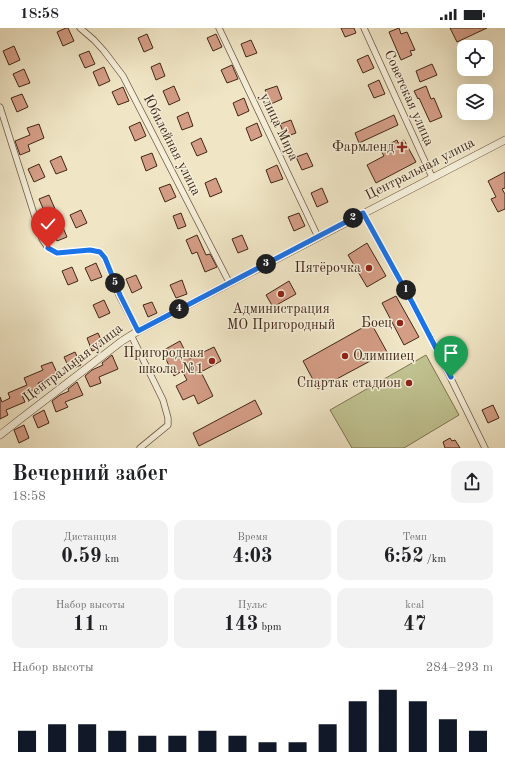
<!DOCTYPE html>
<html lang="ru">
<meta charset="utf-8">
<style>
:root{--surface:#fff;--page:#f2f2f2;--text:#202124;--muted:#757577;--accent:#111827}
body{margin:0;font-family:"Old Standard TT",serif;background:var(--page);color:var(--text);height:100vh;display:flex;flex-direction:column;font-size:15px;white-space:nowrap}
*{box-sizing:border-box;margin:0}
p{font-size:13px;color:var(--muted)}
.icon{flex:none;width:22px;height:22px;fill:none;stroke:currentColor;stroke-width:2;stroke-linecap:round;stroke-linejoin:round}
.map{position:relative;height:420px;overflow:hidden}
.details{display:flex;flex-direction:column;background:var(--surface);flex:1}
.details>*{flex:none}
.buttons{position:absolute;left:457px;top:12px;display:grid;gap:8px}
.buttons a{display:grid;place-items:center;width:36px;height:36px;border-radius:8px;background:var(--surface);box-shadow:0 4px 16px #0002;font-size:20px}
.pin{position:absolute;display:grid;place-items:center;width:34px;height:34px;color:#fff;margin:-41px -17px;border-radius:50% 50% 50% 0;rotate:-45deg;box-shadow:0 0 4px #0007}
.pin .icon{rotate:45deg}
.km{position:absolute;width:20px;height:20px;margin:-10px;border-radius:50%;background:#222;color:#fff;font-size:11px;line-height:20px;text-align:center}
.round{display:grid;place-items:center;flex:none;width:42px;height:42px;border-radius:12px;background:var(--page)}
.summary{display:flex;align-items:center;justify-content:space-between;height:68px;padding:0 12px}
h1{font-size:22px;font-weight:700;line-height:30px}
.stats{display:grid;grid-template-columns:repeat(3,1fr);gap:6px;height:68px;padding:4px 12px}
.stats div{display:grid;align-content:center;border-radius:10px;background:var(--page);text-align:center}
.stats b{font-size:20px;font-weight:700}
.stats small{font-size:11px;font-weight:400}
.stats p{font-size:11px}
.chart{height:112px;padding:8px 12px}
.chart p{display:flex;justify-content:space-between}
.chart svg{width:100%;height:72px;margin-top:4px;stroke:var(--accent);stroke-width:6}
.status{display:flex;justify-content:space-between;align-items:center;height:28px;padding:0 20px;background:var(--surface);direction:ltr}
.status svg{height:11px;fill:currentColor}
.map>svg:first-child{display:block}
.green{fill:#c0c391;stroke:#817554}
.building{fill:#d49d86;stroke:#422717}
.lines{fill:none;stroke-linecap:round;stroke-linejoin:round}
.minor-casing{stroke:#6e5743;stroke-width:7}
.tertiary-casing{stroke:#6e5743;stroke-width:8}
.minor{stroke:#f5efda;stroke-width:5.5}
.tertiary{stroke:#f5efda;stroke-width:7}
.route-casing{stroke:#fff;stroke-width:8}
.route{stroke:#1a73e8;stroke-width:5}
.poi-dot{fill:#8f2418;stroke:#f5efda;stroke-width:1.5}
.labels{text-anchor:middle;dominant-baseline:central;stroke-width:3;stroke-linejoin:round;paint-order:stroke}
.street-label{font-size:14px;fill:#422717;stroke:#f5efda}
.poi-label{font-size:14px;fill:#422717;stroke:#f5efda;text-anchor:end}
</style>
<div class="status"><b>18:58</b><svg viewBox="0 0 49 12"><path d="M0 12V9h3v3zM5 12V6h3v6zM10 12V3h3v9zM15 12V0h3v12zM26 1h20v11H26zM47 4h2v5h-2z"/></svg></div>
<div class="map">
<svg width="505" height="420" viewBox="0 0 505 420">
<rect width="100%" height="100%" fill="#f0e6c6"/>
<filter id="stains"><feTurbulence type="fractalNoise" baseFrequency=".005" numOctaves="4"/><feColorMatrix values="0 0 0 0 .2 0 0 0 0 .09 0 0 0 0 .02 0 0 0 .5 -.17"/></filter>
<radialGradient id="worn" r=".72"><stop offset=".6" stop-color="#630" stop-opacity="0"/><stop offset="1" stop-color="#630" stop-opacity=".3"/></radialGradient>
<path class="green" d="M426,327L459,387L404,420H352L330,382Z"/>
<path class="building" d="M66,0H68L74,13L63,18L57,4Z
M341,0H354L356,5L345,9Z
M399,0L401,6L407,4L415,22L410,23L412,27L401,32L389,4Z
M450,0H487L457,14Z
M147,6L153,20L144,24L138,10Z
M216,6L222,19L213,23L207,10Z
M251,12L257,25L246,29L241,16Z
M14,18L20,32L9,37L3,23Z
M89,23L95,36L85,40L79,27Z
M368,27L374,40L363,45L357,32Z
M160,35L165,48L156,52L151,39Z
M432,36L437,47L420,54L416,43Z
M232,37L238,51L227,55L221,42Z
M104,39L110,53L99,58L93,44Z
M24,41L30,55L19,59L13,46Z
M379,52L385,66L374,70L368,57Z
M174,58L180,72L169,77L163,63Z
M277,58L282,71L271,76L265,62Z
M426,58L431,71L434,70L442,89L430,94L419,70L418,71L414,63Z
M123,59L129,73L118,77L112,64Z
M22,66L28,79L17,84L11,70Z
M244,70L249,83L238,88L233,75Z
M188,84L193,98L182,102L177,89Z
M394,87L398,97L359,115L355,105Z
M291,92L296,105L285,109L280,96Z
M140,94L146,108L135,113L129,99Z
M257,95L262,108L251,113L246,100Z
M39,96L44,110L28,117L30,123L20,127L15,113L30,107L27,100Z
M201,110L207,124L197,128L191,115Z
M397,112L398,115L404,112L416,134L376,155L367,137L384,128L380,121Z
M152,125L157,138L146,143L141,129Z
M307,125L313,138L302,142L296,129Z
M61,128L67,142L56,146L50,133Z
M39,136L45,149L34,154L28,141Z
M277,137L283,151L271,155L266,142Z
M505,144V160L502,161L505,166V181L498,184L491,171L496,169L488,153Z
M216,150L222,164L210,169L205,155Z
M170,156L176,169L165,174L159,160Z
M322,160L328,174L317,179L311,165Z
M49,167L55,181L45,185L39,171Z
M81,182L87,195L76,200L70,187Z
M181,185L186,198L178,201L173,188Z
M299,185L305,198L294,203L288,189Z
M61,195L67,209L57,213L51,199Z
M197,207L206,227L210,226L217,239L205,244L197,224L192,226L186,212Z
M242,207L248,221L238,225L232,211Z
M367,215L386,248L367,259L348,227Z
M96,235L102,249L91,253L85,240Z
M72,239L78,253L68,257L62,243Z
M136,247L142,260L132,265L126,251Z
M182,252L187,266L176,270L170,257Z
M289,253L296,266L273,279L266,267Z
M396,268L419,309L404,317L382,275Z
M104,272L110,285L99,290L93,277Z
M152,274L157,285L148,289L143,277Z
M371,295L387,324L318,361L303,333Z
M98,305L104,318L92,323L87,310Z
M180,313L189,331L214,319L221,333L201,344L213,368L198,376L194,367L183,372L176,358L187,352L182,343L174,348L162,323Z
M75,324L81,337L70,342L64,329Z
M112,327L118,341L99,349L101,355L90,359L85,348L92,342L103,337L102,335Z
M52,334L58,347L38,355L40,359L22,367L25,374L6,382L8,387L0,391V369L2,374L10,370L8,365L27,357L24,350L43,342L41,338Z
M77,354L83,367L65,374L68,379L56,384L52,373L60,367L69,363L68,361Z
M255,372L262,386L199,418L193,405Z
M493,377L499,390L488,395L482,382Z
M44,382L49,395L38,400L33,388Z
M24,397L29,410L19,415L14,402Z
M450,410L452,413L455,412L460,420H445L443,414Z"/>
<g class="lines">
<defs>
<path id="minor" d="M80,0L94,12L104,23L123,48L229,254
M219,0L318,209
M364,0L432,149
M0,79L42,211L48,220L57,225L90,222L100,224L105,230L119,267L138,303
M363,185L429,306L485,420
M131,307L163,372L168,390V397L140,420"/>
<path id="tertiary" d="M0,407L23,389L122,313L138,303L505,112"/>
</defs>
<use href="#minor" class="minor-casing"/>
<use href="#tertiary" class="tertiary-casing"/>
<use href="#minor" class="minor"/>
<use href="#tertiary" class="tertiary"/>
</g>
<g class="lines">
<defs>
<path id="route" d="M48,220L57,225L90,222L100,224L105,230L120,267L138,303L363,185L412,274L451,349"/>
</defs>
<use href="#route" class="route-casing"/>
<use href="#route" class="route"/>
</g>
<g class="poi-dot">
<path d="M400 113h4v4h4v4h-4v4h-4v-4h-4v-4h4z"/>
<circle cx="369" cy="240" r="4"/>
<circle cx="281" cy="266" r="4"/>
<circle cx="400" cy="295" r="4"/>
<circle cx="345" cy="328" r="4"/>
<circle cx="212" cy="333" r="4"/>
<circle cx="409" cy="355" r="4"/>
</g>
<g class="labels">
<g class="street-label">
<text transform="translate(409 70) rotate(66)">Советская улица</text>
<text transform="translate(279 99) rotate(65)">улица Мира</text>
<text transform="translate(172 117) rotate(63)">Юбилейная улица</text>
<text transform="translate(420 141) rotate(-27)">Центральная улица</text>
<text transform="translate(73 335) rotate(-37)">Центральная улица</text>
</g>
<g class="poi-label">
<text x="394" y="119">Фармленд</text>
<text x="361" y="240">Пятёрочка</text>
<text x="281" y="281" text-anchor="middle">Администрация<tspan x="281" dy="16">МО Пригородный</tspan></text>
<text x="392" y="295">Боец</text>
<text x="204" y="325">Пригородная<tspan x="204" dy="16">школа №1</tspan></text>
<text x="353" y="328" text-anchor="start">Олимпиец</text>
<text x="401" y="355">Спартак стадион</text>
</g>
</g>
<rect width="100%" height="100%" filter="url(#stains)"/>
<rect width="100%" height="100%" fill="url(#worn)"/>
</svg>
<div class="buttons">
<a><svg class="icon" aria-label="locate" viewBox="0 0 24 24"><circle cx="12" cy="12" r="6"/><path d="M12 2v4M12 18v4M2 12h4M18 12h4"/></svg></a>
<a><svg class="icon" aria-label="layers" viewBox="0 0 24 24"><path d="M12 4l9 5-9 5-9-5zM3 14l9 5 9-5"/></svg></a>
</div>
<div class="pin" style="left:451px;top:349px;background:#1e9e55"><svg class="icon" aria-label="arrive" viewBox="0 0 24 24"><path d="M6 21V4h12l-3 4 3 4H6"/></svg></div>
<div class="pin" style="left:48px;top:220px;background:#d93025"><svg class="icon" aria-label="check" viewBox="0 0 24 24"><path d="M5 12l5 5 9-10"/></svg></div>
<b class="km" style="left:406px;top:262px">1</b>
<b class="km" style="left:353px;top:190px">2</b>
<b class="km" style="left:266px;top:236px">3</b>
<b class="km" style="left:179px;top:281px">4</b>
<b class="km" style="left:115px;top:255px">5</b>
</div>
<section class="details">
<div class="summary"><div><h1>Вечерний забег</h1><p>18:58</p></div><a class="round"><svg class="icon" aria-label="share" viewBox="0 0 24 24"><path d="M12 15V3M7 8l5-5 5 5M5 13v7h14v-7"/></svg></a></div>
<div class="stats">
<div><p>Дистанция</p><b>0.59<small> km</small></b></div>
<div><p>Время</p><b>4:03</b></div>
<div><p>Темп</p><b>6:52<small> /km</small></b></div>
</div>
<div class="stats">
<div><p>Набор высоты</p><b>11<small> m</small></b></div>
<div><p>Пульс</p><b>143<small> bpm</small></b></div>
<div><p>kcal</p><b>47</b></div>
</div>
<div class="chart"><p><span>Набор высоты</span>284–293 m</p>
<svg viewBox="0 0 160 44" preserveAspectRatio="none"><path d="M5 44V31M15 44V27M25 44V27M35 44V31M45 44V34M55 44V34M65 44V31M75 44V34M85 44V38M95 44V38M105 44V27M115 44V13M125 44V6M135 44V13M145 44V24M155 44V31"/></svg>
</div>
</section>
